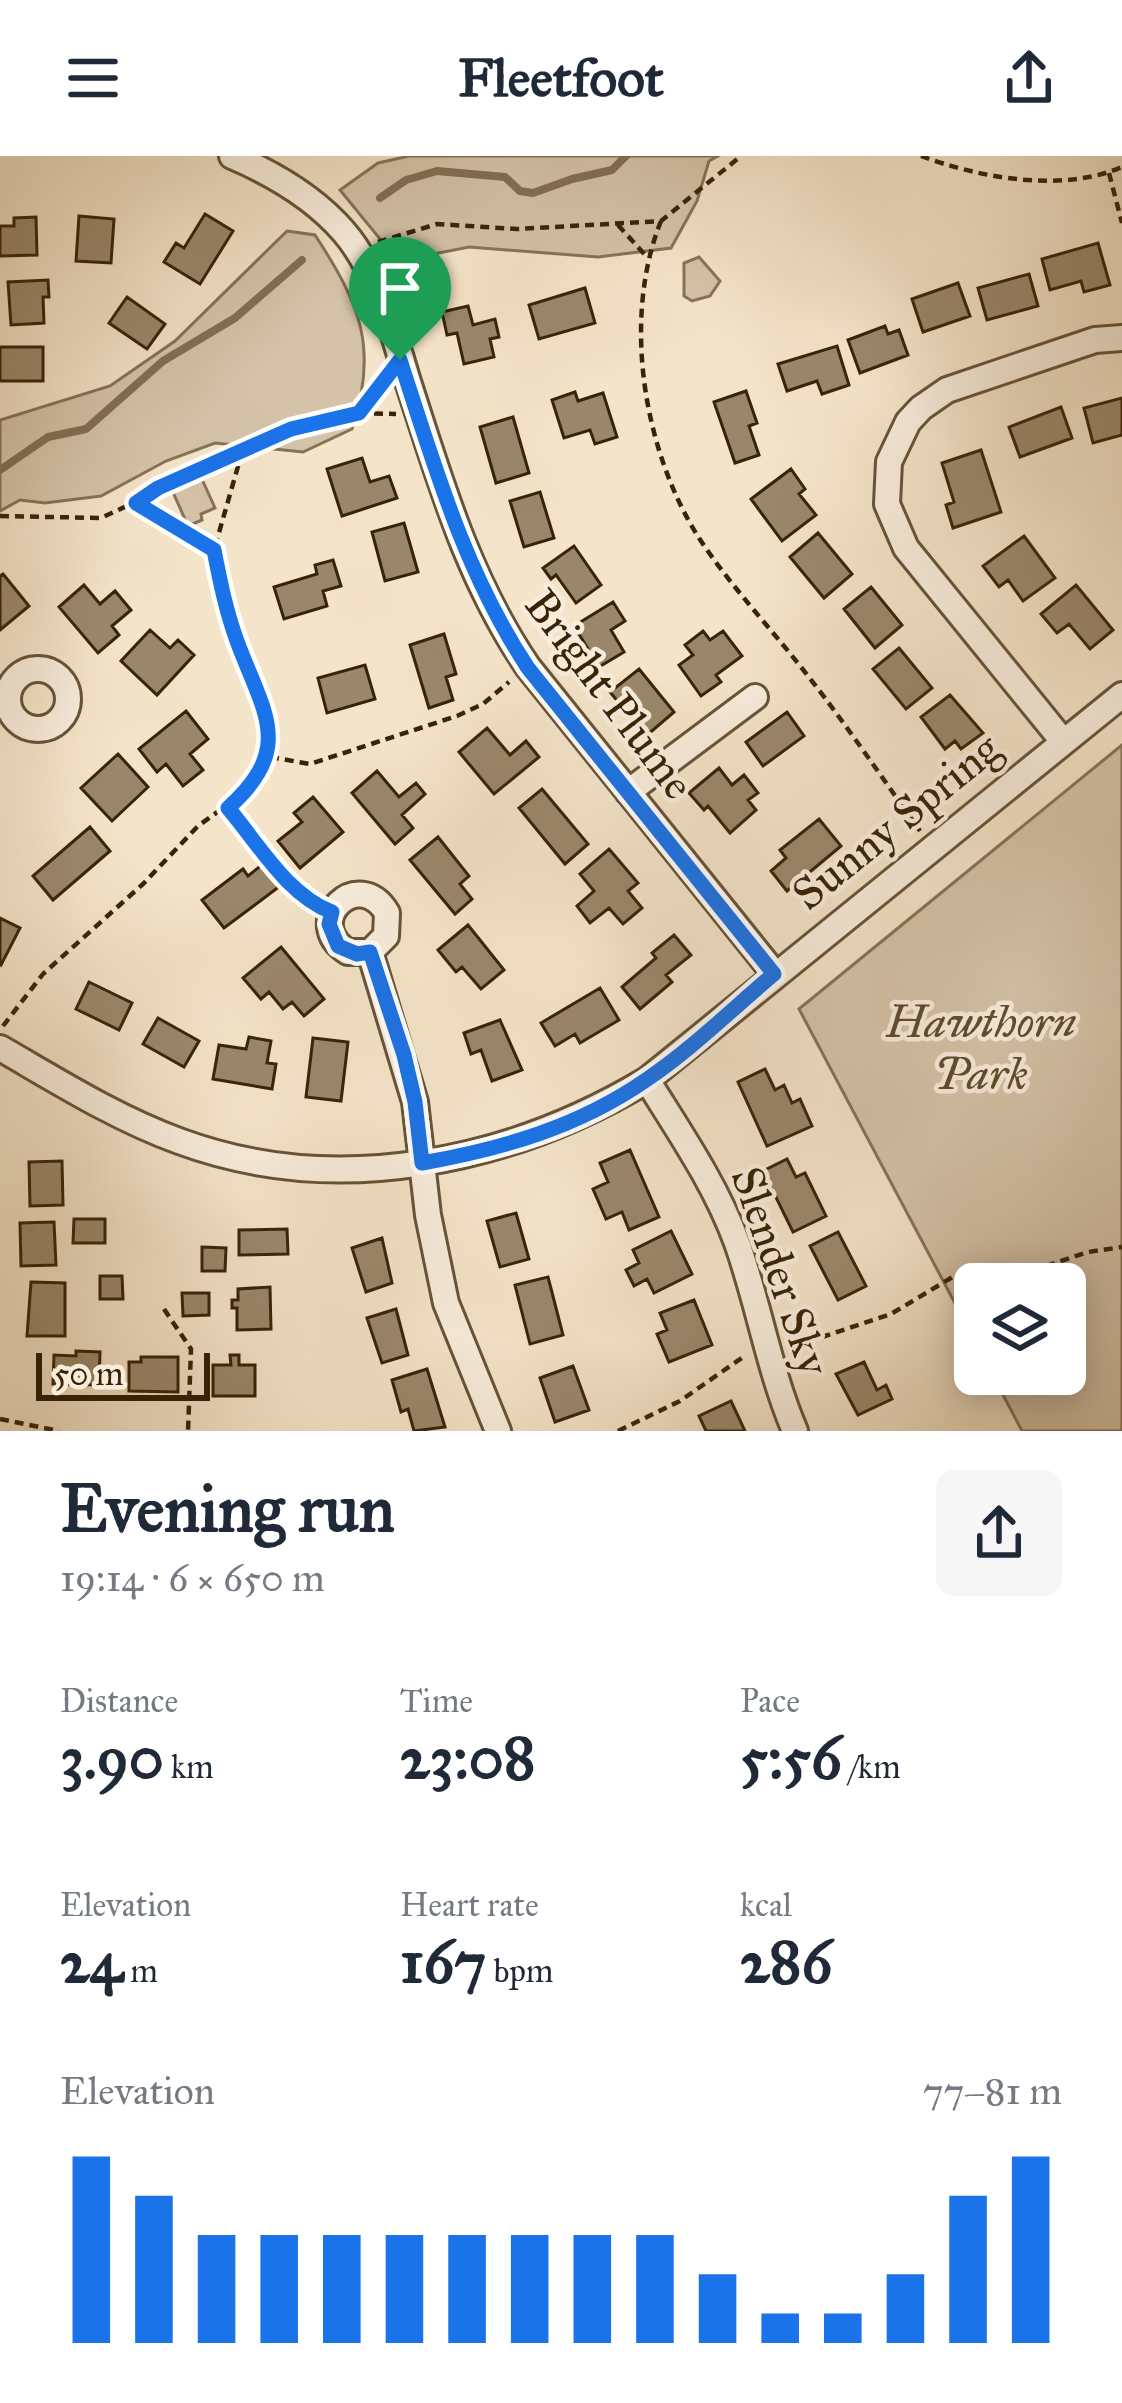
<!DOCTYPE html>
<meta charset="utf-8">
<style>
:root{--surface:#fff;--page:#f6f6f7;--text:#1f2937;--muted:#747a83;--accent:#1a73e8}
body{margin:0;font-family:"IM FELL Great Primer",serif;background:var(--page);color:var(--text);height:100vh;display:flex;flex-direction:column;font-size:45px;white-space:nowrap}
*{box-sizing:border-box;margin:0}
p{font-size:39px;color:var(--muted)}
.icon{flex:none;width:66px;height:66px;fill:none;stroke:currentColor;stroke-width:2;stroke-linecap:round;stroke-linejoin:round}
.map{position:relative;height:1275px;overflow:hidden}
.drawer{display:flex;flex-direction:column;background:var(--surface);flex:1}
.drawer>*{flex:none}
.tools{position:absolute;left:954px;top:1107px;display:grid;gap:24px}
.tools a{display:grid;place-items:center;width:132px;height:132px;border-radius:18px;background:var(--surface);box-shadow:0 6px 30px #0003;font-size:60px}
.scale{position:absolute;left:36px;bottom:30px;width:174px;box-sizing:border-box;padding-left:12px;border:6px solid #382306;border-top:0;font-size:33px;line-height:42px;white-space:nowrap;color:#382306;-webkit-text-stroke:9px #f8eddc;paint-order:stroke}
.pin{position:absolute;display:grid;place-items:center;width:102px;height:102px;color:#fff;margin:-123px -51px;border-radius:50% 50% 50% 0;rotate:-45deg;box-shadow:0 0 12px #0007}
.pin .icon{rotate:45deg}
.round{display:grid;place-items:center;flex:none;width:126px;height:126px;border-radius:18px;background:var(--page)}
.head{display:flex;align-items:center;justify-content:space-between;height:204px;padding:0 60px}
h1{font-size:66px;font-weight:700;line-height:90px}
.metrics{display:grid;grid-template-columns:repeat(3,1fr);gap:18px;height:204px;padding:12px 60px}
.metrics div{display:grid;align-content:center}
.metrics b{font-size:60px;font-weight:700}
.metrics small{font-size:33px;font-weight:400}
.metrics p{font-size:33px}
.chart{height:336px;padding:24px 60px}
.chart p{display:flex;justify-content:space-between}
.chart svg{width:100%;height:216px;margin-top:12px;stroke:var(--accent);stroke-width:6}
header{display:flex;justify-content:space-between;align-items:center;height:156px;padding:0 60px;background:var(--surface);font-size:54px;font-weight:700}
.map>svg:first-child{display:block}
.green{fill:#d4c3a8;stroke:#867357;stroke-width:3}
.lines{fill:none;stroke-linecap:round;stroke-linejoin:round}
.stream{stroke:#826f53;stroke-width:8}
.building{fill:#9a876b;stroke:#382306;stroke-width:3}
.minor-casing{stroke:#675337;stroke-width:30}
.path{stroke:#382306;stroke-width:4.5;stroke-dasharray:9 6;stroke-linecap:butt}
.minor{stroke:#f8eddc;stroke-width:24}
.route-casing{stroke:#fff;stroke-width:24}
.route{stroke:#1a73e8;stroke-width:15}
.labels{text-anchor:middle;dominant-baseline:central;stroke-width:9;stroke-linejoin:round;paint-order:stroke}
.street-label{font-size:45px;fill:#382306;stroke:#f8eddc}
.park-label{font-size:45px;font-style:italic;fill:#5f4b2e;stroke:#f8eddc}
</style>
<header><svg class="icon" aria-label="menu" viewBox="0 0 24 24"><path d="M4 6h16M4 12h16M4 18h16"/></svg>Fleetfoot<svg class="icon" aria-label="share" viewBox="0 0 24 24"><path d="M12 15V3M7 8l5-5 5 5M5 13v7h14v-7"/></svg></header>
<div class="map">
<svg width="1122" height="1275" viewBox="0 0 1122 1275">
<rect width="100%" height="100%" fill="#f4e4c9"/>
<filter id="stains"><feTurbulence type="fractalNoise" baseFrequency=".00167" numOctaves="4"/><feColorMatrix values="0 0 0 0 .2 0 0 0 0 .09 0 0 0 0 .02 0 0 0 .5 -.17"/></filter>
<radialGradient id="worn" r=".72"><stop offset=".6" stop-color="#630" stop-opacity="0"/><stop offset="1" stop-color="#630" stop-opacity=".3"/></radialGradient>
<path class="green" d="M409,0H718L709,5L697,45L671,92L598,101L469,91L398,105L340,34L378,7Z
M287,75L315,79C360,148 379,192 352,273L303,296L215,287L166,305L101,340L45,347L20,344L0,355V264L110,230L175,185Z
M699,101L720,125L710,140L692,145L684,140V107Z
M201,321L215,352L201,358L202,364L188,370L172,334Z
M1122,589V1275H1022L992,1218H1065V1128H975V1185L799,853Z"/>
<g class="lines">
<path class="stream" d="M380,42L406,24L437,15L505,21L520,35L533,37L572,23L612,14L626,0
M0,314L48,281L86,273L163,205L235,162L302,104"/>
</g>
<path class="building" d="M205,58L233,75L200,128L164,106L176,87L184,92Z
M79,60L114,63L111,107L76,105Z
M36,61L37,99L0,100V70H14V62Z
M1098,87L1110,129L1084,136L1081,125L1050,134L1042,103Z
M1029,118L1038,150L987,164L978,132Z
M48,124L49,141H43L44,167L11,169L8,126Z
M958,127L970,160L923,176L912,143Z
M585,132L595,167L539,183L529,149Z
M127,141L165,168L147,193L109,167Z
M468,150L473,169L495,163L499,181L490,183L494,201L464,208L457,177L447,179L442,156Z
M885,170L888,178L899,174L908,199L860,217L848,184Z
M837,190L849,229L822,238L817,225L787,235L778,208Z
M0,191H43V225H0Z
M746,235L757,267L749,270L759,299L735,307L714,246Z
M575,236L578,245L603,237L617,281L595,288L590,274L564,282L552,244Z
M1122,242V279L1093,287L1084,252Z
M1061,251L1072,282L1020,301L1009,271Z
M513,261L529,317L496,327L480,271Z
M981,294L1001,356L953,372L946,349L954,346L942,307Z
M362,302L370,326L389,320L397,342L342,360L327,313Z
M791,313L805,333L799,338L816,359L782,385L751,343Z
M540,336L554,382L524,391L510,345Z
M404,367L418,416L385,425L372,376Z
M818,377L852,418L824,442L790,401Z
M1024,380L1055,422L1023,445L1008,424L999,431L983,410Z
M574,390L601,429L576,447L556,419L551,423L543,412Z
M333,404L341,430L323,435L327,450L284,463L274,431L317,418L315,409Z
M3,418L29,450L0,474V420Z
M84,429L100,448L115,435L131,454L112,470L119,479L98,497L59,451Z
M1076,429L1113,474L1090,493L1069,468L1057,477L1041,458Z
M871,431L902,469L875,492L844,453Z
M613,446L625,465L611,474L624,496L599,511L574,470Z
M150,474L170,492L178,484L194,499L157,539L121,505Z
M703,475L710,484L723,475L742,500L716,519L721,526L701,540L679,509L693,499L685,489Z
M444,478L456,518L446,521L453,544L429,552L410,489Z
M899,492L932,532L906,553L873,513Z
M365,509L375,543L327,557L318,522Z
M639,513L674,556L646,580L610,536Z
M950,539L983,577L961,593L955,585L945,593L921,561Z
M186,555L208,583L190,598L203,614L183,630L166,608L157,616L139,593Z
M787,556L804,580L763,610L746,586Z
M487,572L510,599L526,585L539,601L494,638L459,596Z
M118,598L148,631L112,665L81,632Z
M719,612L732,629L744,619L758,637L748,644L756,654L730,677L708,650L704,654L689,637Z
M377,615L399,641L416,627L425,638L402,659L413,672L395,688L352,637Z
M542,633L588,688L565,708L519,652Z
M313,641L343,676L300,712L278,685L302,666L294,657Z
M819,663L841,690L787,735L771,715L786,702L780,694Z
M90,671L110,695L53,744L33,720Z
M438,681L469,720L460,728L472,743L455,758L410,704Z
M609,693L638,727L628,735L642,752L623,768L609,752L590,767L577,750L594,735L580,718Z
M263,708L280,730L224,772L202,744L243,713L248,720Z
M0,762L20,772L1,809L0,808Z
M468,769L504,814L481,833L462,811L456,816L438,794Z
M674,779L691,799L666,819L672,826L640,853L622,831L656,802L652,797Z
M281,791L324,843L304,860L292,846L283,853L269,836L261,843L243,822Z
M89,826L132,847L119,874L76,853Z
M600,832L619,864L580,887L575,878L555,890L541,867Z
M158,862L199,885L184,911L143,888Z
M500,864L522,914L492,925L481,894L471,898L464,877Z
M249,881L271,885L267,907L276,908L272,933L213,923L219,889L246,893Z
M313,882L348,886L341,945L306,941Z
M765,913L775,934L784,929L792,947L800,943L812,970L767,990L738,926Z
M630,994L659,1061L629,1074L622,1056L606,1063L593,1033L608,1026L600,1007Z
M787,1003L796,1021L805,1017L826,1060L793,1076L763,1015Z
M62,1005L63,1049L30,1050L29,1006Z
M516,1057L529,1103L500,1111L487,1065Z
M74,1063H105V1087H73Z
M54,1066L56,1109L21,1110L20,1067Z
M287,1073L288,1098L239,1099V1074Z
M671,1075L692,1118L654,1137L647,1123L634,1130L626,1114L639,1107L633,1094Z
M838,1076L866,1130L838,1144L810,1090Z
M382,1082L392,1127L366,1136L352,1092Z
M202,1091L226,1092L225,1115H202Z
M100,1120H122L123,1143H100Z
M548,1121L563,1179L530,1188L515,1129Z
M31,1126L65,1127V1180H27Z
M270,1131L271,1173L237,1174V1152H232V1144H238V1133Z
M182,1137H209V1159L183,1160Z
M694,1144L712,1189L669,1206L657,1178L667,1174L660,1157Z
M396,1153L408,1199L382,1207L367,1162Z
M76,1195L100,1196L99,1229L53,1228L54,1199L76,1200Z
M230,1199H239V1209H255V1240H213V1209H231Z
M141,1201H178V1236L129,1235V1206H141Z
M864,1206L877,1234L886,1229L892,1243L858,1259L836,1218Z
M573,1210L589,1254L555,1266L540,1222Z
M427,1213L445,1271L414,1275L408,1253L401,1256L392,1224Z
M731,1245L745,1275H706L699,1260Z"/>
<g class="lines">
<defs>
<path id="minor" d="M232,0C274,18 314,41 344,76C381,119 394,183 411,235C443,334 469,424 528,511L774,817
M8 543a30 30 0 1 1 60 0a30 30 0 1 1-60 0Z
M1062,584L906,392L887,348L889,306L908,266L921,252L947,234L1095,184L1122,182
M628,636L755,541
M370,796H348C300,766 359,709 387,757L386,780L370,796L415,946L428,1059L446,1147L498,1275
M0,892C59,926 116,962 179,985C336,1043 508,1007 647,924L1122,539
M647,924C680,977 716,1029 737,1087C759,1149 769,1214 795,1275"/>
</defs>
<use href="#minor" class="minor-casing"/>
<path class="path" d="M921,0C980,22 1062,37 1122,11
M1109,17L1122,67
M661,65C622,162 643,294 699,382C729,428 767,468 801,511C843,564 881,620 920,675
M618,69L647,101
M378,86L437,68L517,73L661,65L741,0
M359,257L396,258
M137,348L214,394
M0,360L101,362L291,273L359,257L385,221
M270,601L310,608L457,560L483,548L509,526
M228,651L310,747
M3,870L43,818L143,728L198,670L248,634L268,600V557L229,461L214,394L243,293
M164,1153L191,1193L188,1275
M792,1186L822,1181L891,1158L956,1119L1034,1114L1088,1096L1122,1091
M0,1263L59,1275
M618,1275L680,1245L746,1199"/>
<use href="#minor" class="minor"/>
</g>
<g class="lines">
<defs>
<path id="route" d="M400,204C435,311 465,417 528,512L774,818C732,853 692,893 646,924C578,971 502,993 422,1007L415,946L404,899L370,796L357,798L338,790L329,768L332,756C287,739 258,687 228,652C296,591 263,556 237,485C226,455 220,425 214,394L136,347L158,332L291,273L359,257Z"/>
</defs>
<use href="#route" class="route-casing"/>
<use href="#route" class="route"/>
</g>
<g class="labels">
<g class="street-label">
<text transform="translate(610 538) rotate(53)">Bright Plume</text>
<text transform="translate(896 665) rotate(-39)">Sunny Spring</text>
<text transform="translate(781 1115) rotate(71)">Slender Sky</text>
</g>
<g class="park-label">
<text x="981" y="865">Hawthorn<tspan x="981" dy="52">Park</tspan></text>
</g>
</g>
<rect width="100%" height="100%" filter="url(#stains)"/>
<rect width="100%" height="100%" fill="url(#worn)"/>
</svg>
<div class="tools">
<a><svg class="icon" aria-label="layers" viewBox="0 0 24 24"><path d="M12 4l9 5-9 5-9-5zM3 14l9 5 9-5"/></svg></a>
</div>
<div class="scale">50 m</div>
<div class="pin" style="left:400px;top:204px;background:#1e9e55"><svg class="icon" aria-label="arrive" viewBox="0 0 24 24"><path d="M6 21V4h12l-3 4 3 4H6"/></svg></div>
</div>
<section class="drawer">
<div class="head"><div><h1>Evening run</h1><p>19:14 · 6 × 650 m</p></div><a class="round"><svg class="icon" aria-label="share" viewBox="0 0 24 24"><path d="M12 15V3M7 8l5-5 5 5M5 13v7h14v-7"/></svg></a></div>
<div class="metrics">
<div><p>Distance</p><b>3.90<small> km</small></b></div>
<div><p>Time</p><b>23:08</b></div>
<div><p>Pace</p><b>5:56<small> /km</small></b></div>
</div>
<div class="metrics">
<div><p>Elevation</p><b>24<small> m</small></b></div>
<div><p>Heart rate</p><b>167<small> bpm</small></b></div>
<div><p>kcal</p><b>286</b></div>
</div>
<div class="chart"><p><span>Elevation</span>77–81 m</p>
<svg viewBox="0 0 160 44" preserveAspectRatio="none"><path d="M5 44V6M15 44V14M25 44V22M35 44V22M45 44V22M55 44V22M65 44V22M75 44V22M85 44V22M95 44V22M105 44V30M115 44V38M125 44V38M135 44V30M145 44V14M155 44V6"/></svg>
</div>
</section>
